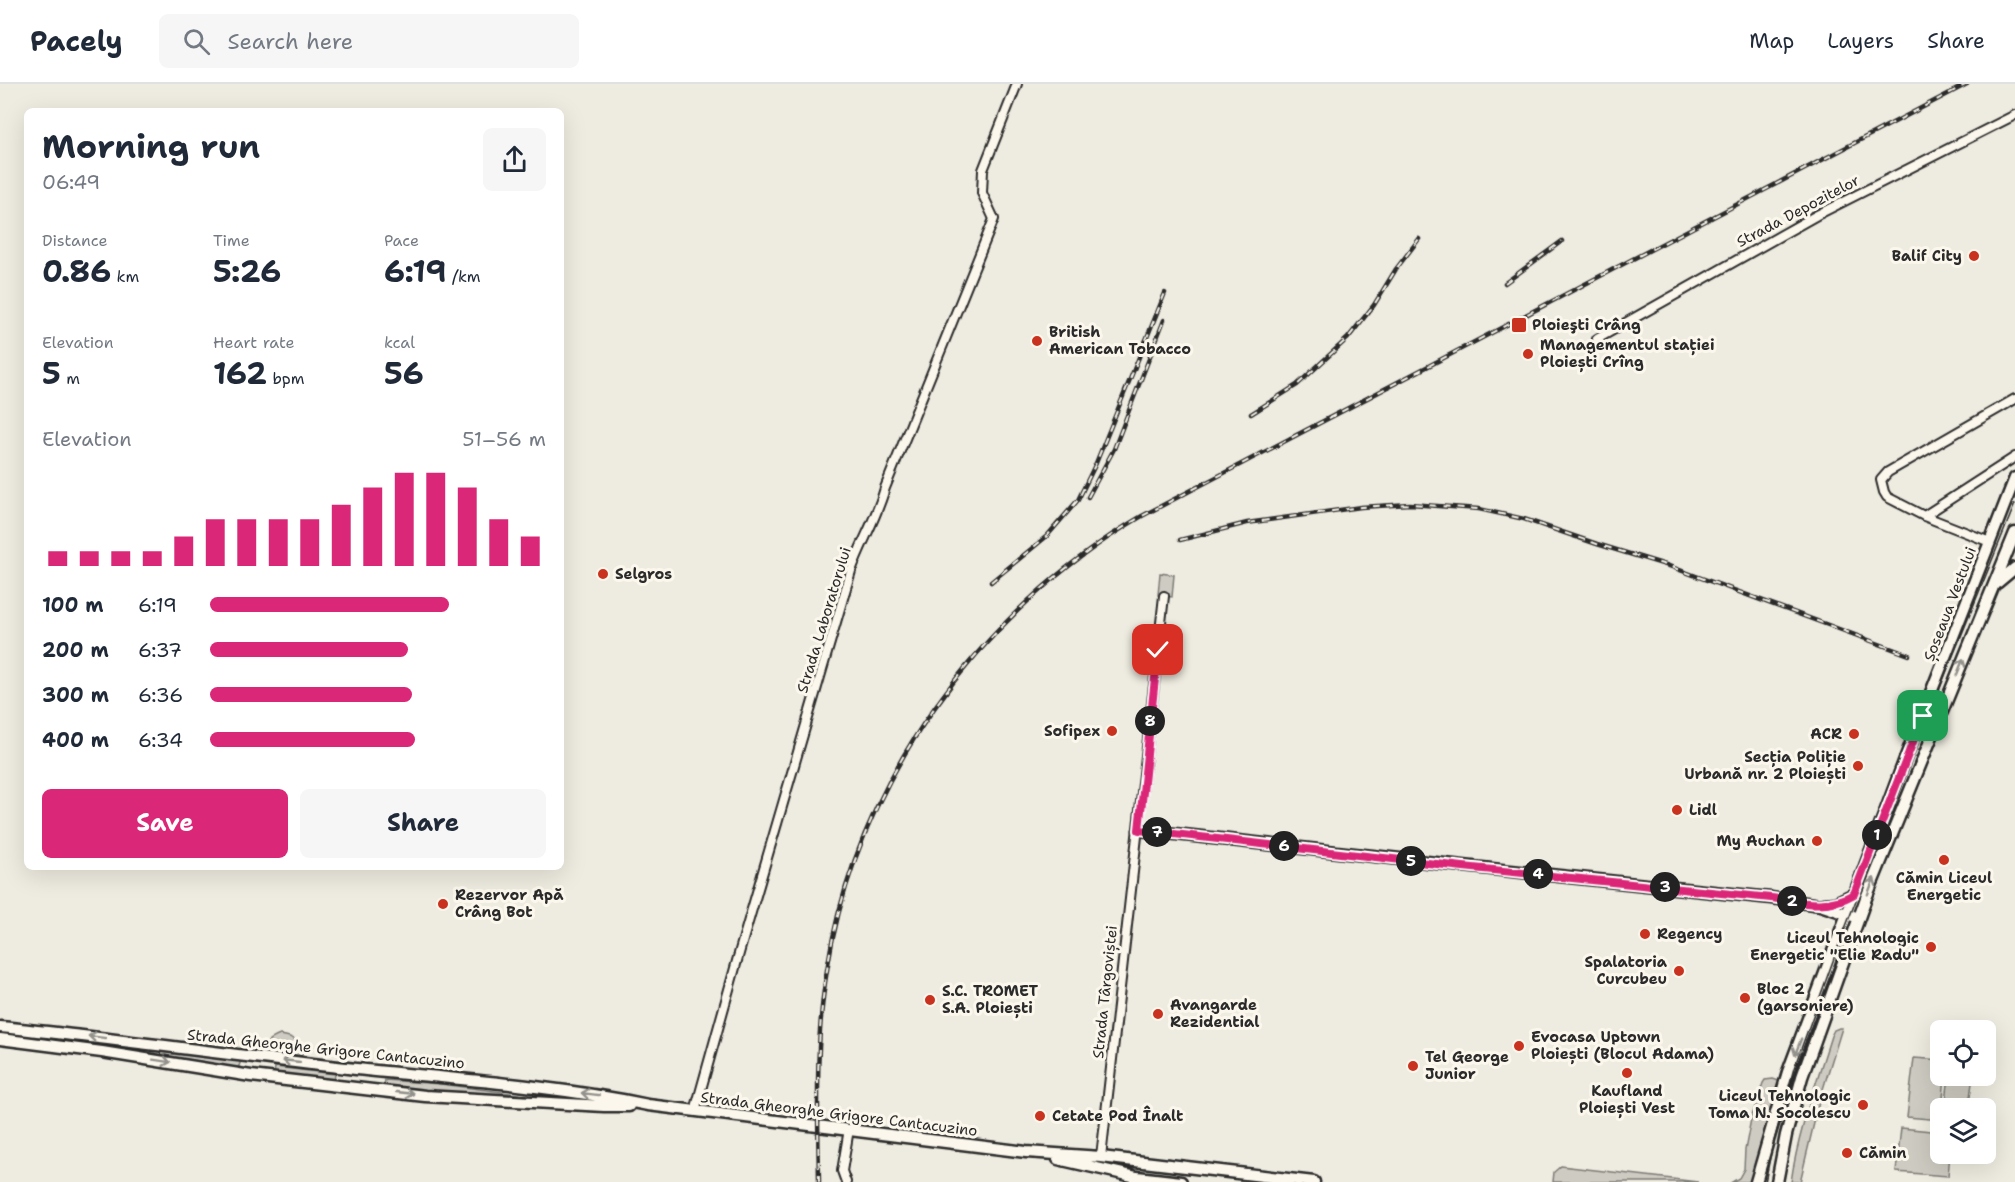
<!DOCTYPE html>
<meta charset="utf-8">
<style>
:root{--surface:#fff;--page:#f6f6f7;--text:#1f2937;--muted:#747a83;--line:#e0e1e3;--accent:#db2777}
body{margin:0;font-family:"Shantell Sans",sans-serif;background:var(--page);color:var(--text);height:100vh;display:flex;flex-direction:column;font-size:22px;white-space:nowrap}
*{box-sizing:border-box;margin:0}
p{font-size:20px;color:var(--muted)}
.icon{flex:none;width:33px;height:33px;fill:none;stroke:currentColor;stroke-width:2;stroke-linecap:round;stroke-linejoin:round}
.map{position:relative;flex:1;overflow:hidden}
.details{position:absolute;left:24px;top:24px;width:540px;height:762px;display:flex;flex-direction:column;background:var(--surface);border-radius:9px;box-shadow:0 6px 24px #0002}
.details>*{flex:none}
.tools{position:absolute;left:1930px;top:936px;display:grid;gap:12px}
.tools a{display:grid;place-items:center;width:66px;height:66px;border-radius:9px;background:var(--surface);box-shadow:0 6px 24px #0002;font-size:30px}
.pin{position:absolute;display:grid;place-items:center;width:51px;height:51px;color:#fff;margin:-26px;border-radius:12px;box-shadow:0 3px 9px #0006}
.km{position:absolute;width:30px;height:30px;margin:-15px;border-radius:50%;background:#222;color:#fff;font-size:16px;line-height:30px;text-align:center}
.round{display:grid;place-items:center;flex:none;width:63px;height:63px;border-radius:9px;background:var(--page)}
.overview{display:flex;align-items:center;justify-content:space-between;height:102px;padding:0 18px}
h1{font-size:33px;font-weight:700;line-height:45px}
.figures{display:grid;grid-template-columns:repeat(3,1fr);gap:9px;height:102px;padding:6px 18px}
.figures div{display:grid;align-content:center}
.figures b{font-size:30px;font-weight:700}
.figures small{font-size:16px;font-weight:400}
.figures p{font-size:16px}
.chart{height:168px;padding:12px 18px}
.chart p{display:flex;justify-content:space-between}
.chart svg{width:100%;height:108px;margin-top:6px;stroke:var(--accent);stroke-width:6}
.cta{display:flex;gap:12px;margin-top:auto;padding:12px 18px}
.cta a{flex:1;height:69px;border-radius:9px;background:var(--accent);color:#fff;font-size:24px;font-weight:700;line-height:69px;text-align:center}
.cta a+a{background:var(--page);color:var(--text)}
ul{padding:0 18px;list-style:none;font-size:20px}
li{display:grid;grid-template-columns:96px 72px 1fr;align-items:center;height:45px}
li i{height:15px;border-radius:8px;background:var(--accent)}
header{display:flex;align-items:center;gap:36px;box-sizing:border-box;height:84px;padding:0 30px;background:var(--surface);border-bottom:2px solid var(--line)}
header strong{font-size:28px}
nav{display:flex;gap:33px;margin-inline-start:auto;font-size:21px}
.search{width:420px;height:54px;background:var(--page);display:flex;align-items:center;gap:15px;box-sizing:border-box;padding:0 21px;border-radius:9px;color:var(--muted);font-size:22px}
.map>svg:first-child{display:block}
.green{fill:#cecbc2;stroke:#7c7b76;stroke-width:1.5}
.lines{fill:none;stroke-linecap:round;stroke-linejoin:round}
.street-casing{stroke:#2b2b2b;stroke-width:12}
.secondary-casing{stroke:#2b2b2b;stroke-width:15}
.street{stroke:#fbf7ec;stroke-width:8}
.secondary{stroke:#fbf7ec;stroke-width:10}
.tram{stroke:#2b2b2b;stroke-width:1.5}
.rail-casing{stroke:#2b2b2b;stroke-width:4.5}
.rail{stroke:#fbf7ec;stroke-width:2;stroke-dasharray:7;stroke-linecap:butt}
.oneway{stroke:#93918c}
.route-casing{stroke:#fff;stroke-width:12}
.route{stroke:#db2777;stroke-width:8}
.poi-dot{fill:#c8321e;stroke:#fbf7ec;stroke-width:2}
.labels{text-anchor:middle;dominant-baseline:central;stroke-width:6;stroke-linejoin:round;paint-order:stroke}
.street-label{font-size:15px;fill:#2b2b2b;stroke:#fbf7ec}
.poi-label{font-size:15px;font-weight:bold;fill:#2b2b2b;stroke:#fbf7ec;text-anchor:start}
</style>
<header>
<strong>Pacely</strong>
<div class="search"><svg class="icon" aria-label="search" viewBox="0 0 24 24"><circle cx="10" cy="10" r="6"/><path d="M15 15l6 6"/></svg>Search here</div>
<nav><a>Map</a><a>Layers</a><a>Share</a></nav>
</header>
<div class="map">
<svg width="2015" height="1098" viewBox="0 0 2015 1098">
<rect width="100%" height="100%" fill="#eeebe0"/>
<filter id="ink" filterUnits="userSpaceOnUse"><feTurbulence type="fractalNoise" baseFrequency=".0167" numOctaves="2"/><feDisplacementMap in="SourceGraphic" scale="12" xChannelSelector="R" yChannelSelector="G"/><feConvolveMatrix kernelMatrix="1 2 1 2 8 2 1 2 1" color-interpolation-filters="sRGB"/></filter>
<g filter="url(#ink)">
<path class="green" d="M1160,489L1174,491L1172,513L1158,511Z
M1839,944H1842L1819,1018L1800,1098H1791C1798,1048 1816,1000 1831,952L1834,946Z
M280,951C295,953 302,957 303,973L261,968C266,958 270,955 280,951Z
M130,961L241,977L238,984L128,965L127,962Z
M1914,974L1941,976V992H1945L1941,1036L1907,1033Z
M275,983L335,990L334,997L274,991Z
M1949,992H1973L1969,1020L1946,1017Z
M1773,995L1779,997L1750,1098H1732L1739,1094L1744,1085L1745,1066L1751,1035L1763,999L1765,996Z
M385,996L441,1000L554,1015L438,1009L384,1001Z
M1901,1044L1941,1048V1070H1950L1948,1092L1896,1088Z
M1561,1082L1698,1098H1553L1554,1088Z"/>
<g class="lines">
<defs>
<path id="street" d="M1597,255L1817,131L2015,31
M1924,432L2015,373
M1990,458L1924,432L1887,413L1884,408L1881,396L1888,388L2015,315
M695,1027L740,866L851,487C861,459 877,433 885,404L994,135L982,109L983,86L1017,0
M1101,1073L1164,512
M846,1098L842,1087L849,1045"/>
<path id="secondary" d="M1997,499L2015,484
M1139,746L1463,782L1771,814L1820,821L1859,834
M1823,820L1835,819L1854,810
M0,943C119,955 237,972 356,985C453,995 552,1001 648,1021L1026,1068L1101,1073L1314,1098
M0,955L102,968L251,992L425,1012L604,1022H629
M1058,1075L1137,1093L1181,1098
M1756,1098L1788,988L1905,675L2015,394
M1777,1098L1786,1051L1802,993L1866,814L2015,449"/>
</defs>
<use href="#street" class="street-casing"/>
<use href="#secondary" class="secondary-casing"/>
<use href="#street" class="street"/>
<use href="#secondary" class="secondary"/>
<path class="tram" d="M1765,1098L1772,1064L1794,984L1841,855L1910,677L2015,420"/>
<defs>
<path id="rail" d="M1505,199L1562,157
M1251,330L1297,301L1348,254L1374,221L1396,185L1419,155
M1088,413L1114,365L1164,236
M1180,456L1247,439L1361,423L1410,420L1479,425L1524,435L1597,460L1669,482L1909,571
M991,498L1047,452L1078,416L1096,379L1165,209
M819,1098C818,1027 815,956 827,886C856,697 979,528 1142,432L1967,0"/>
</defs>
<use href="#rail" class="rail-casing"/>
<use href="#rail" class="rail"/>
</g>
<defs><path id="oneway-shaft" d="M-6 0H5M1.5-3L5.5 0L1.5 3" fill="none" stroke-width="1.6" stroke-linecap="round" stroke-linejoin="round" transform="scale(1.5)"/></defs>
<g class="oneway">
<use href="#oneway-shaft" transform="translate(1960 583) rotate(-68)"/>
<use href="#oneway-shaft" transform="translate(1871 802) rotate(-69)"/>
<use href="#oneway-shaft" transform="translate(97 953) rotate(-173)"/>
<use href="#oneway-shaft" transform="translate(1798 963) rotate(111)"/>
<use href="#oneway-shaft" transform="translate(162 977) rotate(9)"/>
<use href="#oneway-shaft" transform="translate(291 977) rotate(-174)"/>
<use href="#oneway-shaft" transform="translate(405 1009) rotate(6)"/>
<use href="#oneway-shaft" transform="translate(590 1010) rotate(-173)"/>
</g>
</g>
<g class="lines" filter="url(#ink)">
<defs>
<path id="route" d="M1158,566L1139,746L1463,783L1771,814C1800,818 1827,826 1854,810L1923,632"/>
</defs>
<use href="#route" class="route-casing"/>
<use href="#route" class="route"/>
</g>
<g class="poi-dot">
<circle cx="1974" cy="172" r="6"/>
<rect x="1511" y="233" width="16" height="16" rx="3"/>
<circle cx="1037" cy="257" r="6"/>
<circle cx="1528" cy="270" r="6"/>
<circle cx="603" cy="490" r="6"/>
<circle cx="1112" cy="647" r="6"/>
<circle cx="1854" cy="650" r="6"/>
<circle cx="1858" cy="682" r="6"/>
<circle cx="1677" cy="726" r="6"/>
<circle cx="1817" cy="757" r="6"/>
<circle cx="1944" cy="776" r="6"/>
<circle cx="443" cy="820" r="6"/>
<circle cx="1645" cy="850" r="6"/>
<circle cx="1931" cy="863" r="6"/>
<circle cx="1679" cy="887" r="6"/>
<circle cx="1745" cy="914" r="6"/>
<circle cx="930" cy="916" r="6"/>
<circle cx="1158" cy="930" r="6"/>
<circle cx="1519" cy="962" r="6"/>
<circle cx="1413" cy="982" r="6"/>
<circle cx="1627" cy="989" r="6"/>
<circle cx="1863" cy="1021" r="6"/>
<circle cx="1040" cy="1032" r="6"/>
<circle cx="1847" cy="1069" r="6"/>
</g>
<g class="labels">
<g class="street-label">
<text transform="translate(1798 127) rotate(-28)">Strada Depozitelor</text>
<text transform="translate(1950 520) rotate(-69)">Șoseaua Vestului</text>
<text transform="translate(824 536) rotate(-73)">Strada Laboratorului</text>
<text transform="translate(1105 908) rotate(-84)">Strada Târgoviștei</text>
<text transform="translate(326 965) rotate(6)">Strada Gheorghe Grigore Cantacuzino</text>
<text transform="translate(839 1030) rotate(7)">Strada Gheorghe Grigore Cantacuzino</text>
</g>
<g class="poi-label">
<text x="1962" y="172" text-anchor="end">Balif City</text>
<text x="1532" y="241">Ploieşti Crâng</text>
<text x="1049" y="248">British<tspan x="1049" dy="17">American Tobacco</tspan></text>
<text x="1540" y="261">Managementul stației<tspan x="1540" dy="17">Ploiești Crîng</tspan></text>
<text x="615" y="490">Selgros</text>
<text x="1100" y="647" text-anchor="end">Sofipex</text>
<text x="1842" y="650" text-anchor="end">ACR</text>
<text x="1846" y="673" text-anchor="end">Secția Poliție<tspan x="1846" dy="17">Urbană nr. 2 Ploiești</tspan></text>
<text x="1689" y="726">Lidl</text>
<text x="1805" y="757" text-anchor="end">My Auchan</text>
<text x="1944" y="794" text-anchor="middle">Cămin Liceul<tspan x="1944" dy="17">Energetic</tspan></text>
<text x="455" y="811">Rezervor Apă<tspan x="455" dy="17">Crâng Bot</tspan></text>
<text x="1657" y="850">Regency</text>
<text x="1919" y="854" text-anchor="end">Liceul Tehnologic<tspan x="1919" dy="17">Energetic "Elie Radu"</tspan></text>
<text x="1667" y="878" text-anchor="end">Spalatoria<tspan x="1667" dy="17">Curcubeu</tspan></text>
<text x="1757" y="905">Bloc 2<tspan x="1757" dy="17">(garsoniere)</tspan></text>
<text x="942" y="907">S.C. TROMET<tspan x="942" dy="17">S.A. Ploiești</tspan></text>
<text x="1170" y="921">Avangarde<tspan x="1170" dy="17">Rezidential</tspan></text>
<text x="1531" y="953">Evocasa Uptown<tspan x="1531" dy="17">Ploiești (Blocul Adama)</tspan></text>
<text x="1425" y="973">Tel George<tspan x="1425" dy="17">Junior</tspan></text>
<text x="1627" y="1007" text-anchor="middle">Kaufland<tspan x="1627" dy="17">Ploiești Vest</tspan></text>
<text x="1851" y="1012" text-anchor="end">Liceul Tehnologic<tspan x="1851" dy="17">Toma N. Socolescu</tspan></text>
<text x="1052" y="1032">Cetate Pod Înalt</text>
<text x="1859" y="1069">Cămin</text>
</g>
</g>
</svg>
<div class="tools">
<a><svg class="icon" aria-label="locate" viewBox="0 0 24 24"><circle cx="12" cy="12" r="6"/><path d="M12 2v4M12 18v4M2 12h4M18 12h4"/></svg></a>
<a><svg class="icon" aria-label="layers" viewBox="0 0 24 24"><path d="M12 4l9 5-9 5-9-5zM3 14l9 5 9-5"/></svg></a>
</div>
<div class="pin" style="left:1923px;top:632px;background:#1e9e55"><svg class="icon" aria-label="arrive" viewBox="0 0 24 24"><path d="M6 21V4h12l-3 4 3 4H6"/></svg></div>
<div class="pin" style="left:1158px;top:566px;background:#d93025"><svg class="icon" aria-label="check" viewBox="0 0 24 24"><path d="M5 12l5 5 9-10"/></svg></div>
<b class="km" style="left:1877px;top:751px">1</b>
<b class="km" style="left:1792px;top:817px">2</b>
<b class="km" style="left:1665px;top:803px">3</b>
<b class="km" style="left:1538px;top:790px">4</b>
<b class="km" style="left:1411px;top:777px">5</b>
<b class="km" style="left:1284px;top:762px">6</b>
<b class="km" style="left:1157px;top:748px">7</b>
<b class="km" style="left:1150px;top:637px">8</b>
<section class="details">
<div class="overview"><div><h1>Morning run</h1><p>06:49</p></div><a class="round"><svg class="icon" aria-label="share" viewBox="0 0 24 24"><path d="M12 15V3M7 8l5-5 5 5M5 13v7h14v-7"/></svg></a></div>
<div class="figures">
<div><p>Distance</p><b>0.86<small> km</small></b></div>
<div><p>Time</p><b>5:26</b></div>
<div><p>Pace</p><b>6:19<small> /km</small></b></div>
</div>
<div class="figures">
<div><p>Elevation</p><b>5<small> m</small></b></div>
<div><p>Heart rate</p><b>162<small> bpm</small></b></div>
<div><p>kcal</p><b>56</b></div>
</div>
<div class="chart"><p><span>Elevation</span>51–56 m</p>
<svg viewBox="0 0 160 44" preserveAspectRatio="none"><path d="M5 44V38M15 44V38M25 44V38M35 44V38M45 44V32M55 44V25M65 44V25M75 44V25M85 44V25M95 44V19M105 44V12M115 44V6M125 44V6M135 44V12M145 44V25M155 44V32"/></svg>
</div>
<ul>
<li><b>100 m</b>6:19<i style="width:71%"></i></li>
<li><b>200 m</b>6:37<i style="width:59%"></i></li>
<li><b>300 m</b>6:36<i style="width:60%"></i></li>
<li><b>400 m</b>6:34<i style="width:61%"></i></li>
</ul>
<div class="cta"><a>Save</a><a>Share</a></div>
</section>
</div>
